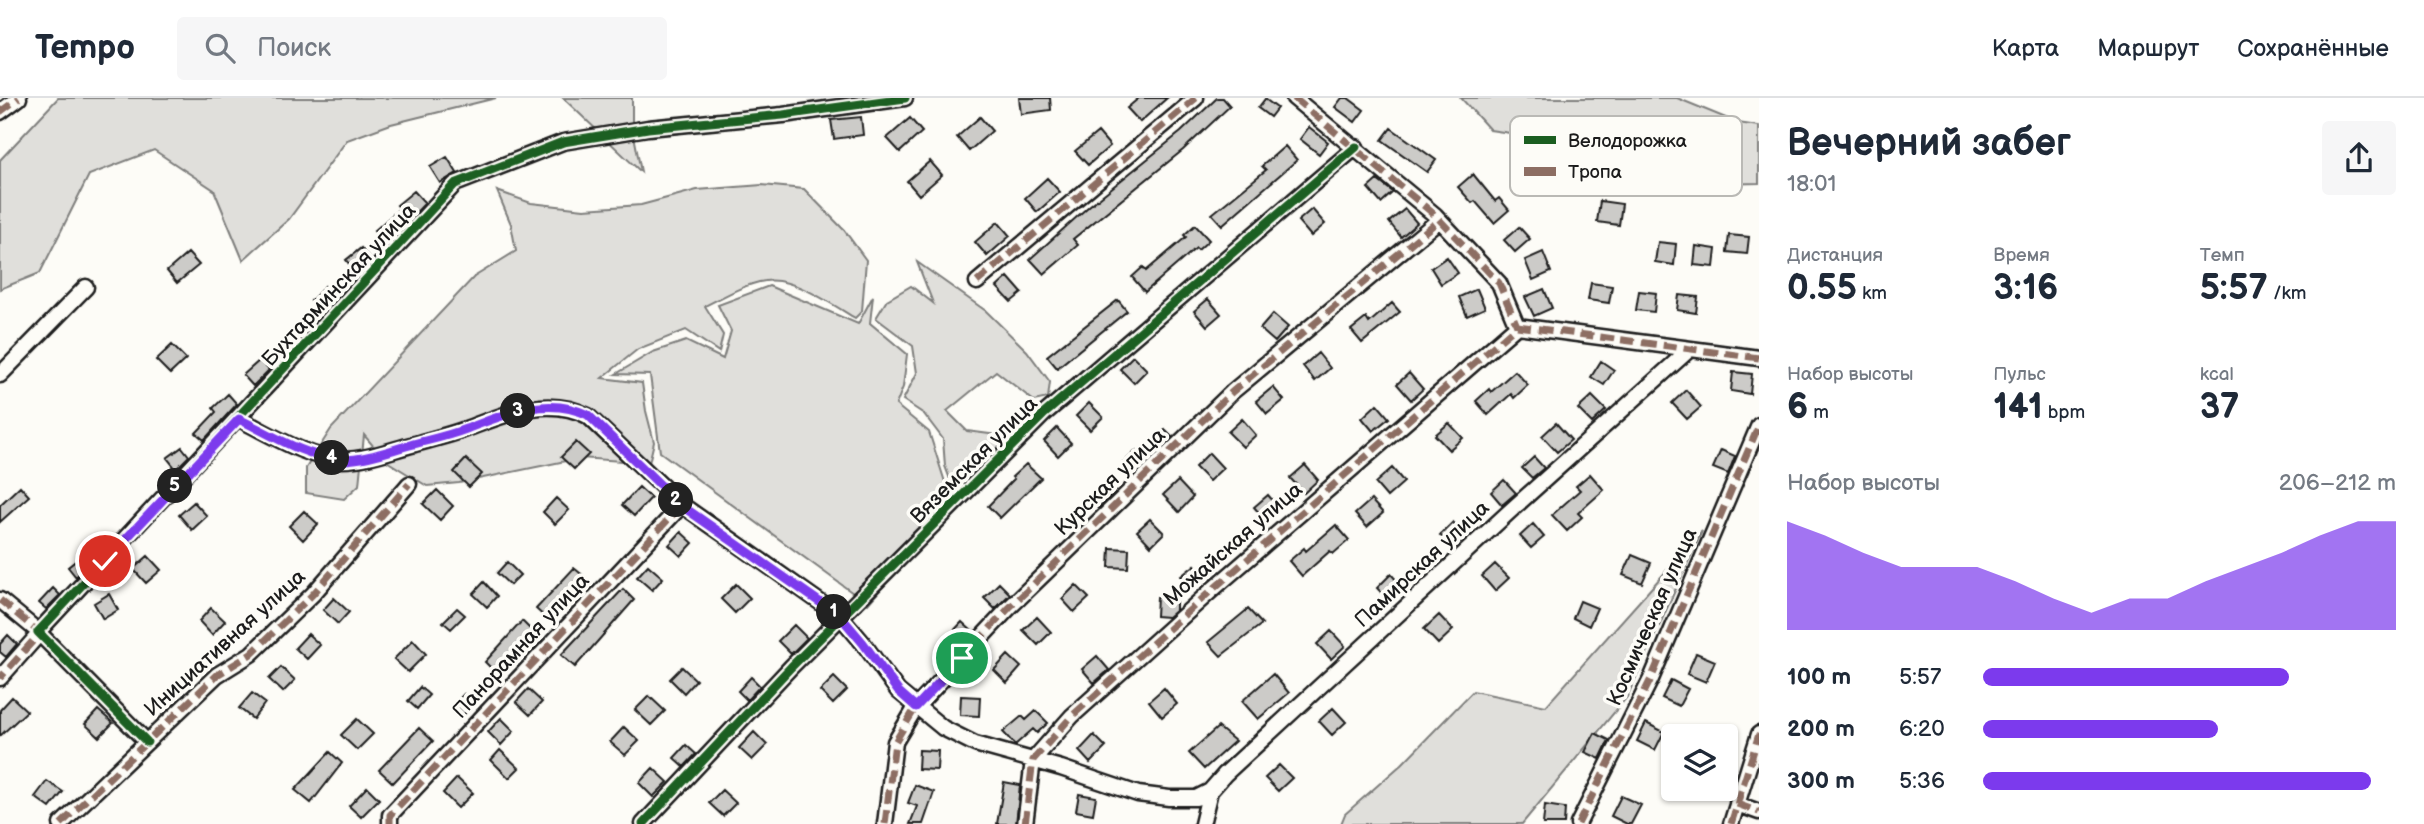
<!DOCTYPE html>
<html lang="ru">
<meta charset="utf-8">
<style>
:root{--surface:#fff;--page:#f6f6f7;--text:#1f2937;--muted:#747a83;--line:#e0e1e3;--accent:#7c3aed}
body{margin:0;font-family:"Balsamiq Sans",sans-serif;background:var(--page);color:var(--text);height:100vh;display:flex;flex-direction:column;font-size:26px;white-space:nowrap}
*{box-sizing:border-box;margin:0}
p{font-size:23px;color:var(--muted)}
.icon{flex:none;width:38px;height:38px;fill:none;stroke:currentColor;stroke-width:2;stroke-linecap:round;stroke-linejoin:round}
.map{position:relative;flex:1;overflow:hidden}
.sheet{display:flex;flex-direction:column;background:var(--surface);width:665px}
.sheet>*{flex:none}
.tools{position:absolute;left:1661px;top:626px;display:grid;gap:14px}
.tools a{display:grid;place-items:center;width:77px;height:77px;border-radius:7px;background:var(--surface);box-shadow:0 2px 5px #0004;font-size:35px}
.pin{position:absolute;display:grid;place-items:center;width:60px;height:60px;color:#fff;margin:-30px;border:4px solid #fff;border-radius:50%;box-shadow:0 2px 7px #0007}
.km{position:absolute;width:35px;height:35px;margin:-18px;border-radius:50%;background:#222;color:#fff;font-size:19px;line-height:35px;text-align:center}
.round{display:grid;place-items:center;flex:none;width:74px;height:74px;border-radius:7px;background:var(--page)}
.overview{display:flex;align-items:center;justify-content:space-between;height:119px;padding:0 28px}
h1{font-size:38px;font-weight:600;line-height:52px}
.stats{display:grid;grid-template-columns:repeat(3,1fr);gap:10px;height:119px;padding:7px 28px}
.stats div{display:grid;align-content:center}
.stats b{font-size:35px;font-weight:600}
.stats small{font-size:19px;font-weight:400}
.stats p{font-size:19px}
.chart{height:196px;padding:14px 28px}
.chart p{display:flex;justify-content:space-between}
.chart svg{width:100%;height:126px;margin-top:7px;fill:var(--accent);opacity:.7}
ul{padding:0 28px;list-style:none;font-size:23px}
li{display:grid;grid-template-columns:112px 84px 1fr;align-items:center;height:52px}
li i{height:18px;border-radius:9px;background:var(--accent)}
header{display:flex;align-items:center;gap:42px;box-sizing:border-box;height:98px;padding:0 35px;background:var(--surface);border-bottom:2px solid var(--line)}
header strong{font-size:33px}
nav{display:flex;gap:38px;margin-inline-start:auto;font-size:24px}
.search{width:490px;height:63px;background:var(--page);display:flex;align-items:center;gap:18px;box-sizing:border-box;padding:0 24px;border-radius:7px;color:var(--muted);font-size:26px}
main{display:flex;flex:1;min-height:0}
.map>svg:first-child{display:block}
.green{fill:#e0dfdb;stroke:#7e7e7c;stroke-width:2}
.building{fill:#cccbc8;stroke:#1c1c1c;stroke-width:2}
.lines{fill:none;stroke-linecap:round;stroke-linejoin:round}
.minor-casing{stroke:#1c1c1c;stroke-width:19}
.minor{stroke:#fdfcf7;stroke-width:14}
.quiet{stroke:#8d6e63;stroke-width:7;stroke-dasharray:14 7;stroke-linecap:butt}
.cycleway-casing{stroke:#fdfcf7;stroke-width:13}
.cycleway{stroke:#1b5e20;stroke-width:9}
.route-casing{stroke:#fff;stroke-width:14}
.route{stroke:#7c3aed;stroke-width:9}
.labels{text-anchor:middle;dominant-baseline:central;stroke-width:7;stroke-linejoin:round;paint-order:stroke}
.street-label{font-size:21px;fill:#1c1c1c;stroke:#fdfcf7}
.key{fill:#fdfcf7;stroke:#bab9b5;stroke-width:2}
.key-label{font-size:19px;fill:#1c1c1c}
</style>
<header>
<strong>Tempo</strong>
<div class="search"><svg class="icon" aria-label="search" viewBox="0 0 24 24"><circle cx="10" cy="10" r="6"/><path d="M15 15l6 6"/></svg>Поиск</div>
<nav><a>Карта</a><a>Маршрут</a><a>Сохранённые</a></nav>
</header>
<main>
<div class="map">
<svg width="1759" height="726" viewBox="0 0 1759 726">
<rect width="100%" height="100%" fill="#fdfcf7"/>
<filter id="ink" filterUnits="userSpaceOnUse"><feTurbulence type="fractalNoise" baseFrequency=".0143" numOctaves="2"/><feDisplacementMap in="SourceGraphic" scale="14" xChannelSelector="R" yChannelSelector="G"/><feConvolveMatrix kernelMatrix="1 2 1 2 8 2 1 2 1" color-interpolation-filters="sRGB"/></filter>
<g filter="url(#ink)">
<path class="green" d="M58,0H496L391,26L347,42L289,121L243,162L214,92L154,52L89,77L40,175L0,191V62Z
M563,0H632V27L641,74Z
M1461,0H1677L1738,25L1759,28V85L1676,87L1629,93L1570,44L1490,32Z
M762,87L804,91L844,132L866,162L862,213L855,220C833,207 792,178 765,183C744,186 723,199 705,208L723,237L719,254L686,232L638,251L602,280L642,285L646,313L654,344L649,365L580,360L459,385L427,388L385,362L364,337L359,387L344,401L306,395V370L331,331L474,179L516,153L511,126L497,93L531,105L584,111L641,107L697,92Z
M917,164L986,213L1027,253L1050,284L1048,300L1034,303L996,273L947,313L967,333L1020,340L958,402L945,368L943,341L924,316L903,302L917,275L913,248L876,220L887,202L911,188L933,205Z
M769,188L858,226L873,198L870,225L907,256L903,289L896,307L929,334L952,406L943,420L868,506L660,354L650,277L616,276L653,254L686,243L723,261L731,233L718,207Z
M1702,433L1627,599L1522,726H1341L1345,716L1402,666L1473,593L1546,608Z"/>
<path class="building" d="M1019,0H1050L1051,12L1021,16Z
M1139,0H1167L1140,24L1127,10Z
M1217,0H1223L1230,8L1183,52L1073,141L1078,147L1044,176L1030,161L1089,108L1181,34Z
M1342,0H1348L1364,12L1355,24L1335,9Z
M1265,1L1277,10L1270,19L1258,10Z
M861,19L863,37L834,41L831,22Z
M980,19L992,33L969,53L957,39Z
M910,20L922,34L900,54L887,40Z
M1309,29L1328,44L1319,56L1300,41Z
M1391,30L1436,62L1427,74L1382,42Z
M1098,34L1110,48L1088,67L1075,53Z
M1285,48L1297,62L1222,127L1212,116L1266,72L1262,68Z
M447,59L457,75L440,85L430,69Z
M930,63L942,77L919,97L907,83Z
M1473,76L1495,103L1499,100L1509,112L1494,125L1475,103L1472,105L1458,89Z
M1047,80L1060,94L1037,114L1025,100Z
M1377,82L1393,94L1381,105L1368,90Z
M414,93L425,105L386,146L374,133L400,110L397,107Z
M1600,103L1622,106L1619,127L1597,124Z
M1312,111L1325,126L1311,138L1298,123Z
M1405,111L1417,125L1401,139L1389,124Z
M998,124L1010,138L987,158L975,144Z
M1195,127L1209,142L1198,152L1196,150L1145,194L1132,179L1143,169L1146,173L1186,139L1184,137Z
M1519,129L1530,141L1515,154L1504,142Z
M1729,137L1749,139L1747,156L1727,154Z
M1658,144L1676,146L1674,167L1655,164Z
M1696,148L1716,151L1714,169L1694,167Z
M361,150L371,162L357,176L346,162Z
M1543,154L1551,174L1533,182L1525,162Z
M188,155L199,167L177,185L167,173Z
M1447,159L1458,175L1441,186L1431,170Z
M1008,179L1022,195L1011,204L997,189Z
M1591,185L1612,188L1609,205L1588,202Z
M325,188L337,199L323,214L311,203Z
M1477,191L1485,210L1467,218L1459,199Z
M1544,191L1552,210L1534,218L1525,199Z
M1639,193L1656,195L1654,214L1636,212Z
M1679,197L1698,199L1696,215L1677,212Z
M1208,201L1221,216L1207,228L1194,213Z
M1118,202L1127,213L1057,270L1047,258Z
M1392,205L1400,214L1362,245L1351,232L1366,220L1369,225Z
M1273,216L1288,229L1275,244L1260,231Z
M290,234L297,241L284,256L277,248Z
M172,247L186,261L170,276L156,262Z
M1318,255L1330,270L1315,283L1303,268Z
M1133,258L1147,272L1134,285L1120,271Z
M260,262L269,272L253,288L243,277Z
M1601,263L1614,272L1604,287L1591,279Z
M1515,273L1528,287L1514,300L1511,296L1488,317L1476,303L1489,291L1491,294Z
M1733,274L1752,276L1750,296L1731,293Z
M1409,275L1423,291L1411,302L1397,286Z
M1273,289L1284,302L1267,316L1256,303Z
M1686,292L1701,309L1687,321L1672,305Z
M228,296L237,306L204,342L196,335L216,314L213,310Z
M1592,298L1606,312L1592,325L1578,311Z
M1089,305L1103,319L1090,332L1076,318Z
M1377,306L1389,320L1373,333L1362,320Z
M1242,321L1256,337L1243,349L1228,334Z
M1449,325L1463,340L1449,352L1435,337Z
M1556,325L1571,342L1557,354L1542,338Z
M1057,330L1071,345L1058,358L1044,343Z
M1165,332L1172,339L1133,377L1122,366L1136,353L1139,357Z
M576,344L589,356L574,371L561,359Z
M182,349L189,358L176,371L167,360Z
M1721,352L1735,358L1728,376L1713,370Z
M1209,355L1223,370L1209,383L1195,369Z
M1534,359L1544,370L1532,380L1522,370Z
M466,361L482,376L469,389L454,374Z
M1026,366L1041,380L1000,420L988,408L1014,381L1012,379Z
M1305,367L1318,382L1304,395L1290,380Z
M1392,370L1404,384L1387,399L1375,385Z
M1590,376L1604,392L1578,415L1582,419L1567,433L1552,417L1580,392L1576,388Z
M1504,382L1516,395L1502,407L1491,394Z
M1178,383L1193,399L1179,414L1163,397Z
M20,388L29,398L0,424V407Z
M639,389L651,400L634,418L622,407Z
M437,392L453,408L440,422L423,406Z
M1102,392L1110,399L1098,410L1091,403Z
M1268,397L1280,411L1266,423L1254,409Z
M556,400L569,412L555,426L543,414Z
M1371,402L1383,415L1367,429L1355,416Z
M194,404L207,418L192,432L179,417Z
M304,413L318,426L303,442L289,428Z
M1150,421L1164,435L1151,448L1137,433Z
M1453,424L1466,439L1453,451L1440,437Z
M1533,426L1544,439L1531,450L1520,438Z
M1336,427L1349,442L1333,456L1330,453L1302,478L1289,463L1304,450L1306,453Z
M681,434L693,445L681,458L669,447Z
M1110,450L1129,451L1128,470L1109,469Z
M83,457L89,465L76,479L68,469Z
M1632,457L1651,465L1642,485L1623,477Z
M148,458L161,472L146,485L133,471Z
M507,464L520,477L510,487L497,475Z
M1495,466L1509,480L1495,493L1482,478Z
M648,467L663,480L652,492L637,479Z
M1195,467L1206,480L1193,491L1181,478Z
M574,470L585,479L546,520L536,511Z
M1391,476L1404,491L1390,504L1377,490Z
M484,484L497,498L487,509L473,496Z
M999,485L1010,496L995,511L984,500Z
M736,486L750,500L735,515L721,501Z
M1076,487L1089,500L1074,514L1062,501Z
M53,490L60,497L46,511L39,505Z
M623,491L634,502L575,569L561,557Z
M109,496L118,512L103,521L94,505Z
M1157,499L1176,500V512L1168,519L1156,518Z
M334,500L349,514L338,526L323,512Z
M1580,503L1597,510L1589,528L1573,520Z
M211,510L225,523L212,537L199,523Z
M457,510L465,517L451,531L443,524Z
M1248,511L1262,526L1221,558L1208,544Z
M1439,517L1453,532L1438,546L1424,531Z
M1037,519L1051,534L1038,547L1023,532Z
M522,523L534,535L495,574L485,564Z
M962,524L973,534L959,549L948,539Z
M794,527L807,540L791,556L778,543Z
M1331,533L1345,548L1331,561L1317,546Z
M308,536L320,547L307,561L295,550Z
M8,537L17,546L6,559L0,554V546Z
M413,542L426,556L408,574L394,561Z
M1696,555L1715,563L1706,584L1687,576Z
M1008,557L1021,569L1007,585L994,572Z
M1097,558L1109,572L1094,585L1082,571Z
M281,569L295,582L283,594L269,581Z
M682,569L696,582L684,595L670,581Z
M1273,576L1289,595L1258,621L1242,603Z
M751,579L760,588L747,602L738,593Z
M834,579L847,592L833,606L820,593Z
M1671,582L1688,591L1679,608L1662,600Z
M420,589L429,597L417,611L408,603Z
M1164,590L1177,606L1162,619L1149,603Z
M528,591L542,604L530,617L516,604Z
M252,595L265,605L253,621L239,610Z
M464,596L474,607L463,617L453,607Z
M649,598L665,613L651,627L635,612Z
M961,598L980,599L979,618L960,617Z
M12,599L27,613L0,638V612Z
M1333,610L1346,624L1332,637L1319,623Z
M98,612L113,625L99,639L85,626Z
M1036,613L1048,625L1037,635L1033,631L1015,647L1003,634L1022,618L1026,622Z
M501,620L514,633L501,647L488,634Z
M357,621L373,636L357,652L341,637Z
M1646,625L1664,634L1655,652L1637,643Z
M624,629L639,643L625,657L610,644Z
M1218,629L1235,643L1204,671L1189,655Z
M419,630L433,643L393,685L379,672Z
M754,634L767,647L752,662L739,650Z
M1595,635L1609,642L1600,661L1585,654Z
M1094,637L1106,649L1090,665L1079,653Z
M686,647L696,656L684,669L674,660Z
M500,652L519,670L509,680L491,662Z
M919,652L938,653L937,672L918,671Z
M330,654L342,665L311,705L295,692Z
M1279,667L1292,680L1278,693L1265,680Z
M653,670L668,684L653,699L639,685Z
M457,680L473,695L458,710L443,695Z
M47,683L63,694L50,710L35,699Z
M1004,684L1020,687L1016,726H997Z
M915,687L934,694L923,726H910L917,708L908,705Z
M367,689L379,701L361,719L349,708Z
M722,692L736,705L723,718L709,705Z
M1079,696L1096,699L1093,716L1076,713Z
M1621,698L1641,707L1631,726H1627L1611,718Z
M1545,707L1565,710L1564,726H1543Z"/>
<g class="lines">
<defs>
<path id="minor" d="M1294,0L1435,117L1499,185L1517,228
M0,14L19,0
M977,184L1196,0
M1517,228L1759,260
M0,277L86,189
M239,321C270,336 307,360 342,362C367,362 391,352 415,346C432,341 450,337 466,331C506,316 547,297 588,318L682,407L841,519L863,545L898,593L943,630L975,646L1061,670L1138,696L1169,700H1196L1210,693
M0,502L40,535L0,580
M147,644L38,534L455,86L563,44L648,30L783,17L905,0
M1737,706L1759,714
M61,726L217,577L251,556L313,496L409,386
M390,726V717L682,407
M643,726L791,569L1044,316L1356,49
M885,726L895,644L916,609L1009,510L1232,294L1439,122
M1025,726L1033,662L1072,618L1212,492L1517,228
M1202,726L1210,693L1225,676L1509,414L1690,251
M1578,726L1651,581L1759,327
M1731,726L1759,636"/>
</defs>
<use href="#minor" class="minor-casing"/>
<use href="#minor" class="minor"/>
<path class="quiet" d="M1294,0L1435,117L1499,185L1517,228
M0,14L19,0
M977,184L1196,0
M1517,228L1759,260
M0,502L40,535L0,580
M1737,706L1759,714
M61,726L217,577L251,556L313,496L409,386
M390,726V717L682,407
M885,726L895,644L916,609L1009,510L1232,294L1439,122
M1025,726L1033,662L1072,618L1212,492L1517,228
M1578,726L1651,581L1759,327
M1731,726L1759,636"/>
<defs>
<path id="cycleway" d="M147,644L38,534L455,86L563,44L648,30L783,17L905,0
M643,726L791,569L1044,316L1356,49"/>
</defs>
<use href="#cycleway" class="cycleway-casing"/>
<use href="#cycleway" class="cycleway"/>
</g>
</g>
<g class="lines" filter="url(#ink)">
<defs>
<path id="route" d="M105,463L239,321C270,336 307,360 342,362C365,362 388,353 410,347C428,342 448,338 466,331C506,316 547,297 588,317L682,408L841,519L863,545L898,593L916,609L962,560"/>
</defs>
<use href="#route" class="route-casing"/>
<use href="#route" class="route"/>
</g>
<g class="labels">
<g class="street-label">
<text transform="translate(339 187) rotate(-47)">Бухтарминская улица</text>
<text transform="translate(974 362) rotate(-45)">Вяземская улица</text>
<text transform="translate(1110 384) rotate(-44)">Курская улица</text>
<text transform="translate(1233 446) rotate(-41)">Можайская улица</text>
<text transform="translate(1422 466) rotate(-43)">Памирская улица</text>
<text transform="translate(1652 519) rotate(-66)">Космическая улица</text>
<text transform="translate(225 545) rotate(-42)">Инициативная улица</text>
<text transform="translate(521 548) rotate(-47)">Панорамная улица</text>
</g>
</g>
<rect x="1510" y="18" width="232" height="80" rx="10" class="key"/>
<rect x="1524" y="38" width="32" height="8" fill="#1b5e20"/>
<rect x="1524" y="69" width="32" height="9" fill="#8d6e63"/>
<g class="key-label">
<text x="1568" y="49">Велодорожка</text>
<text x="1568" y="80">Тропа</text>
</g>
</svg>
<div class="tools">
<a><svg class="icon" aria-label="layers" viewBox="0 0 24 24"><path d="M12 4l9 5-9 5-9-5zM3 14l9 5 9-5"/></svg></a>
</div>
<div class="pin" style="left:962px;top:560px;background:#1e9e55"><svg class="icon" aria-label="arrive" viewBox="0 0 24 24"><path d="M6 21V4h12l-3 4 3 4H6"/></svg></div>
<div class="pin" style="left:105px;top:463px;background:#d93025"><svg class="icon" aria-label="check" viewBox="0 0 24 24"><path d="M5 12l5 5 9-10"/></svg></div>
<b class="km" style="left:834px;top:514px">1</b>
<b class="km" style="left:676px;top:402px">2</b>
<b class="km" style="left:518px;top:313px">3</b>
<b class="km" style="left:332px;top:360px">4</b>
<b class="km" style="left:175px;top:388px">5</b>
</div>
<section class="sheet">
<div class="overview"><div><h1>Вечерний забег</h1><p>18:01</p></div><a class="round"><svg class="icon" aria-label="share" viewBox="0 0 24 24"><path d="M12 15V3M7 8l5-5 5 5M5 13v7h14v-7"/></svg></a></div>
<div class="stats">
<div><p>Дистанция</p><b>0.55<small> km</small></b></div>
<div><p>Время</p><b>3:16</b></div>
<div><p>Темп</p><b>5:57<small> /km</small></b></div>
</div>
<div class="stats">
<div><p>Набор высоты</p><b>6<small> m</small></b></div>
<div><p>Пульс</p><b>141<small> bpm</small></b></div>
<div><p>kcal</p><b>37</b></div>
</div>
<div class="chart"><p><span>Набор высоты</span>206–212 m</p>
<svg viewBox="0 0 160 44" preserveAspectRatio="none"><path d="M0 44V6L10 11L20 17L30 22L40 22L50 22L60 27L70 33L80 38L90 33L100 33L110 27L120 22L130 17L140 11L150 6L160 6V44z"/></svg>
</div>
<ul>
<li><b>100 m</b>5:57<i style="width:74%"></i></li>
<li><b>200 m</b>6:20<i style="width:57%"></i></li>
<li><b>300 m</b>5:36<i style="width:94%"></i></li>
</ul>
</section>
</main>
